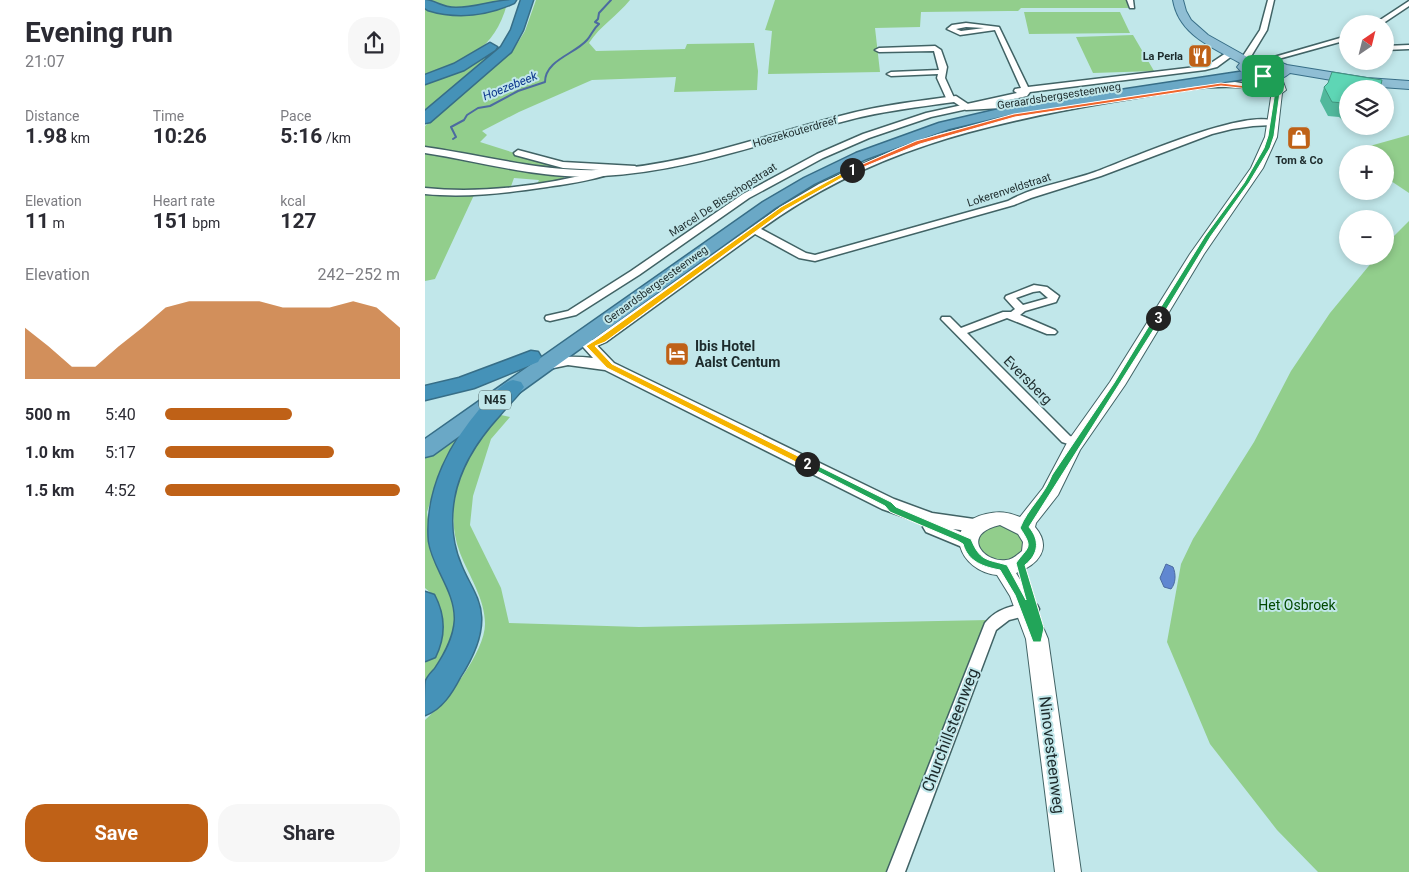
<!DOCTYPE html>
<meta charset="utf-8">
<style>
:root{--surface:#fff;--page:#f7f7f7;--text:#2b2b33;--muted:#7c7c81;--accent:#bf6117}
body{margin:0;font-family:Roboto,sans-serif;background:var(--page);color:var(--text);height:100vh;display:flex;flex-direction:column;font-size:19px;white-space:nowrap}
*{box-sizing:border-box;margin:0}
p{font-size:16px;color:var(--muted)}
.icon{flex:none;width:28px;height:28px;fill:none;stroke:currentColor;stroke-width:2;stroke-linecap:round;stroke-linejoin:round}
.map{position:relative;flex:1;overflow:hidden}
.sheet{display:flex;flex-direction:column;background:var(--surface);width:425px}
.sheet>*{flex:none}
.needle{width:32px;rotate:35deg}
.fabs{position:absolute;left:914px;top:15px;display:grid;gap:10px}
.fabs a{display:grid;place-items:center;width:55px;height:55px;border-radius:50%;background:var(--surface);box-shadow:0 2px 8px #0003;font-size:25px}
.pin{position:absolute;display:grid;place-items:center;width:42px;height:42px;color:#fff;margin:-21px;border-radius:10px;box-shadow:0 2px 8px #0006}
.km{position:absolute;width:25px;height:25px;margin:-12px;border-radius:50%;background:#222;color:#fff;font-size:14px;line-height:25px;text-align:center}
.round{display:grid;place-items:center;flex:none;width:52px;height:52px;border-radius:20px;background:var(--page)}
.overview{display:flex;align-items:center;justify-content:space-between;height:85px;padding:0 25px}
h1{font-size:28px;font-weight:700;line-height:38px}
.metrics{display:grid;grid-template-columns:repeat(3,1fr);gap:8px;height:85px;padding:5px 25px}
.metrics div{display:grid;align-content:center}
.metrics b{font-size:21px;font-weight:700}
.metrics small{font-size:14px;font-weight:400}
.metrics p{font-size:14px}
.chart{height:140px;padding:10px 25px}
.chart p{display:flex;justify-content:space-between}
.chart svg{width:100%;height:90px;margin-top:5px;fill:var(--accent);opacity:.7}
.action{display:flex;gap:10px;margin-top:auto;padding:10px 25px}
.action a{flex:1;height:58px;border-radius:20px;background:var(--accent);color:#fff;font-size:20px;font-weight:700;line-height:58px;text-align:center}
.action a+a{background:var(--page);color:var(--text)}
ul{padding:0 25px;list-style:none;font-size:16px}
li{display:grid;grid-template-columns:80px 60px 1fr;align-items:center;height:38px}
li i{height:12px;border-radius:6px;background:var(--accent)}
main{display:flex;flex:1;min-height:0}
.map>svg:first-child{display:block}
.green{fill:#92ce8c}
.water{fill:#6087d1;stroke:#4c6ba0}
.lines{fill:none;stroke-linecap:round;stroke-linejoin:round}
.stream{stroke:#4c6ba0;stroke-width:2}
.minor-casing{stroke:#416365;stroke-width:3}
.tertiary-casing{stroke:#416365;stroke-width:3}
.secondary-casing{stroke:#416365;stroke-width:2}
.primary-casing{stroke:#376e87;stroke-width:2}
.trunk-casing{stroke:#376e87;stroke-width:3}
.motorway-casing{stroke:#376e87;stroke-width:3}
.minor{fill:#fff;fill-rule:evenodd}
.tertiary{fill:#fff;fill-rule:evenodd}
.secondary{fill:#fff;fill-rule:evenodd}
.primary{fill:#8fbed4;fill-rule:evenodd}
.trunk{fill:#6aa8c6;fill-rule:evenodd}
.motorway{fill:#4592b8;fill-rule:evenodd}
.wall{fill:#51b89c}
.building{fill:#5ed6b5;stroke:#42967f}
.split-1{fill:#f0652b;stroke:#fff}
.split-2{fill:#f5b400;stroke:#fff}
.split-3{fill:#22a559;stroke:#fff}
.split-4{fill:#22a559;stroke:#fff}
.labels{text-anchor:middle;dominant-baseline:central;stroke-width:4;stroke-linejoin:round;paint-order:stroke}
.far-poi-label{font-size:11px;font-weight:bold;fill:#1d2b2c;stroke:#c1e7ea;text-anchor:end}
.far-street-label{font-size:11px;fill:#1d2b2c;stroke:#c1e7ea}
.far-water-label{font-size:12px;font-style:italic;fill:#0d378d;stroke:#c1e7ea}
.shield{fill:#c1e7ea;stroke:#4e6365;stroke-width:1}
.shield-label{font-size:12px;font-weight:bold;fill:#1d2b2c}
.poi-label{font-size:14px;font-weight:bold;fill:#1d2b2c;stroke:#c1e7ea;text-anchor:start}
.street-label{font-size:14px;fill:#1d2b2c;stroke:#c1e7ea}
.park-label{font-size:14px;fill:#024900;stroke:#c1e7ea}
.near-street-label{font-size:16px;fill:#1d2b2c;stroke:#c1e7ea}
</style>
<main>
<section class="sheet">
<div class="overview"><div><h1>Evening run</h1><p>21:07</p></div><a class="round"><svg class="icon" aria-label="share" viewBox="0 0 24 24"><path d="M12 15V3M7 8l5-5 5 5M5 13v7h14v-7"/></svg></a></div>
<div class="metrics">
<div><p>Distance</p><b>1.98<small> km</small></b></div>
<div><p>Time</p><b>10:26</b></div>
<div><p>Pace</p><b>5:16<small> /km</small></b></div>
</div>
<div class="metrics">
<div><p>Elevation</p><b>11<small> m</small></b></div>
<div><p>Heart rate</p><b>151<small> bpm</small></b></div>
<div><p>kcal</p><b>127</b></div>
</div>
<div class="chart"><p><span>Elevation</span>242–252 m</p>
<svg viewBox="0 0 160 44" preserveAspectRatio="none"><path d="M0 44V19L10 28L20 38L30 38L40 28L50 19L60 9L70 6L80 6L90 6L100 6L110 9L120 9L130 9L140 6L150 9L160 19V44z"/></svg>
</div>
<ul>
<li><b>500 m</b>5:40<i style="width:54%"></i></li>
<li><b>1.0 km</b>5:17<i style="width:72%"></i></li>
<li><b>1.5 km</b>4:52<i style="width:100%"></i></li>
</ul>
<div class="action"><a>Save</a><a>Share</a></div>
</section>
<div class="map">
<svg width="984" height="872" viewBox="0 0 984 872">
<rect width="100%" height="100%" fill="#c1e7ea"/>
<path class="green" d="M6,0H76C56,10 31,9 10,4Z
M111,0H205C192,16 175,26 164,43L171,51L260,49L262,44L329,43L333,71L332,90L249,92L251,77L167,80L94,112L57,131L62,135L55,142L127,165L123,169L0,147V126L90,47L100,31Z
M350,0H702L704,8H596L593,11H583L496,12L495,27L450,28L455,72L343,74L347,31L340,30Z
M82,4C69,51 41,60 0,78V7L14,12Z
M599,12H695L705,33L604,34Z
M708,35L729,71L668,73L651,37Z
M69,50H73L0,113V83Z
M984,135V193L960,177V154H945L934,149Z
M0,153L141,175L137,180L112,184L114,180L89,178L85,189L66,191L0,190Z
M0,192L27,196L49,195L10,279L0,281Z
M984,221V872H893L852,830L785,744L742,642L756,564L768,539L829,442L866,371L905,313L952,256H960V245Z
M76,415L85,417L66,439L48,496L45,525L76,588L84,623L214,627L564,620L552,642L462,872H0V720C21,702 60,652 60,624C60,599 44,576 35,553C16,502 39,452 76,415Z
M43,426L16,470L2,512L7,551L29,605L31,630L17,667L0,689V663L8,649L13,609L6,593L0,588V457Z
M574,523L599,536L597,553C582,563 572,562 556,553L551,536Z"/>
<path class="water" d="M741,564L748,567C751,574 751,583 746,589L739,587L735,578Z"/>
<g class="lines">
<path class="stream" d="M28,139L31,137L26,127L39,120L42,115L53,108L65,106L93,91L120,82C120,60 150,54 162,40C167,34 168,29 174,24L170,22L173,19L174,13L186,0"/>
<defs>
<path id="minor" d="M702,0H708L709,8H705Z
M843,0H849L842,30L825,58H819L818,56L835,30Z
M984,1V6L957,24H949Z
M541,23L574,27L603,87L779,66L786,63L804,51L811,53L792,67L780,70L605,92L602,96L506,117L444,138L398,158L324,198L214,275L151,315L125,321L121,320L120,318L121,316L143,311L206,271L318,194L392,154L438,134L501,113L592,93L589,91L590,89L596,88L570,30L535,35L522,29L527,25ZM541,27L559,28L536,31L531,29Z
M922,36V40L839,63L835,61Z
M984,45V49L960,50V46Z
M510,46L516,50L522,67L520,78L530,100L529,102L522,100L512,78L513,74L466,76L462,74L466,72L514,70L509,51L454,52L450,50L454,48Z
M810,82L852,89L856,91L852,93C838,91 825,88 811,87C770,85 727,96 686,102C557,124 444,151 336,229L381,253L390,255L583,201C609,186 642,182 670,172C700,161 828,104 852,123L848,125L828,126L807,129L787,134L676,176L606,198L589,205L390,261L374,258L330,234L181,342L165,349L159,346L355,207L394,184L473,148L513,134L599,113L741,89Z
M93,150L138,162L210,166L214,169L210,172L138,168L90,155L89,153Z
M179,170L182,171V175C163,181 142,184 122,187C81,193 41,198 0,194V188C59,194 122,185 179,170Z
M609,285L622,287L634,296L631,302L600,311L595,315L630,330L632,332L630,334H622L582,318L542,333L645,436L656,440L658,443L656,446L652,447L637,442L516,319L517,317H525L536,328L578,312H586L590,309L580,298L581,296ZM615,291L623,298L598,305L591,298L608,292Z
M607,603L612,605L614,609L612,613L584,620L571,630L480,872H462L560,623C572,608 589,605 607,603Z"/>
<path id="tertiary" d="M531,96L543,104L576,102L581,105L576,108L541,110L529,102C494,107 458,111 424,120C342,141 262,172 177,176C117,180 58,162 0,153V147C58,155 117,172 176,170C260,166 339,135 419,115C456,105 494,101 531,96Z
M157,334L162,335L189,363L469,499L507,513L556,520L559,525L556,530L550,532L528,529L548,537L551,542L548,547L542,549L501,532L498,527L500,524L457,509L180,370L143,365L119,370L114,368L112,365L114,362C132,356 149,356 168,358L150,338L152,335Z"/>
<path id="secondary" d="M851,73L856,76L861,90L857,93L852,137L838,168L779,254L700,385L655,450L633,495L611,523L610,527C628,548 613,565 591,573L604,594L623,639L656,872H630L601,639L585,596L572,575C534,571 516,524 561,514C574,511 583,512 595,517L618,488L643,441L685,382L765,254L826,168L840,137L847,91L850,88L846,76ZM575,525L593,534L598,542L597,551C592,555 587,560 581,560C558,563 535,534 575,525Z"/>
<path id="primary" d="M748,0H758L761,11L766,20L783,35L824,58L843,57L862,65L942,78L984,81V89L942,86L865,73C850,86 823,82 812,67L815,63C787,47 754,35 748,0ZM830,64H841L853,70C843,75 834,73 825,67Z"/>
<path id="trunk" d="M827,70L833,74L832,77L583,115L524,129L441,159L389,184L350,208L8,455L0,457V439L338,202L379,178L431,153L514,123L583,107Z"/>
<path id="motorway" d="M0,0C11,1 16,8 31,8C52,8 70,0 91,0L89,3C62,15 32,19 3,10L0,8Z
M96,0H108L98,30L86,52L5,122L0,123V111L76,47L86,30Z
M65,43L72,47L70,50L39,70L0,84V75L29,64Z
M106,351L113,352L116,357L113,362L49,388L0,400V386L34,378Z
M88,380L96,382L99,387C92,397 82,406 74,416C53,439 35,466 29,498C25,520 27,544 36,565C43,583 55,597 56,617C57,638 46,660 35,677C27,692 17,709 0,715C0,706 0,689 1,681C3,676 7,672 10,669C20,654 29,638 30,620C31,591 8,568 4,541C0,489 26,441 59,404C68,395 76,383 88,380Z
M0,592L9,595C20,616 20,637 10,657L0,661Z"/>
</defs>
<use href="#minor" class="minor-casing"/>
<use href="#tertiary" class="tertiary-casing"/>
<use href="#secondary" class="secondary-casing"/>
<use href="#primary" class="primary-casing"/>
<use href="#trunk" class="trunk-casing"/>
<use href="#motorway" class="motorway-casing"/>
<use href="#minor" class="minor"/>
<use href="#tertiary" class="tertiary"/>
<use href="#secondary" class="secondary"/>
<use href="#primary" class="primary"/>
<use href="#trunk" class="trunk"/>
<use href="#motorway" class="motorway"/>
</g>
<path class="wall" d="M899,87L922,89V124L914,117L903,116L895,101Z"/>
<path class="building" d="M907,72L957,80L955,89H922V106L918,103L907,102L899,87L903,83Z"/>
<path class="split-1" d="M838,75L854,92L796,86L590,117L495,144L429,171L424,170L491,141L589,114L796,83L847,89L836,76Z"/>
<path class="split-2" d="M427,168L429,171L360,210L180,342L170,346L187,364L385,462V466H379L182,368L161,346L174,338L356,207Z"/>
<path class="split-3" d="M730,316L736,318L604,527C615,540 614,554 600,565L619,628L616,642H608L590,595L575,570C559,567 543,562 538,544L533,541L465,512L460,506L378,464L379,462H385L466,502L471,507L546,539C555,561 561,559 582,565L601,600L591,563C603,546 609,549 595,528C603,508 619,496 627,475L689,383Z"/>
<path class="split-4" d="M838,75H853L858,85V90L855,92L849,136L845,148L824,183L786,236L736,318L730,319L729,318L780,236L819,183L839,148L843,136L850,91L853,89L849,78L836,77Z"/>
<defs>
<symbol id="restaurant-square" viewBox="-11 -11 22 22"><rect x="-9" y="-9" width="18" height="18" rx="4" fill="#bf6117" stroke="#c1e7ea"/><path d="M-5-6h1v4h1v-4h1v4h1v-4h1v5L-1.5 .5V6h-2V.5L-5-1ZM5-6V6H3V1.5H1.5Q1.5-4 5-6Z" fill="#fff"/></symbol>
<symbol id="shop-square" viewBox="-11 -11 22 22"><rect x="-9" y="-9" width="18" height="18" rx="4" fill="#bf6117" stroke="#c1e7ea"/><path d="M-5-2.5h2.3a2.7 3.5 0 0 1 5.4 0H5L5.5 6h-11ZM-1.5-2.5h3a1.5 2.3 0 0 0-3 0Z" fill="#fff"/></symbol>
<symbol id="hotel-square" viewBox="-11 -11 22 22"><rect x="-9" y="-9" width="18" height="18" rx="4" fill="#bf6117" stroke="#c1e7ea"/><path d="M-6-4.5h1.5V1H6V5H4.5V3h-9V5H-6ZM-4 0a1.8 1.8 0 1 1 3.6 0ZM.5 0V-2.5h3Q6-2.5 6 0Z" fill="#fff"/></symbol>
</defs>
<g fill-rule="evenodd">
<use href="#restaurant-square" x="761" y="42" width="28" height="28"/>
<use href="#shop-square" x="860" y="124" width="28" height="28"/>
<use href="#hotel-square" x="238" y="340" width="28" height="28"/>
</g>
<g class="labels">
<g class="far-poi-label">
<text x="758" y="56">La Perla</text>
<text x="874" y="160" text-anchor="middle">Tom &amp; Co</text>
</g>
<g class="far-street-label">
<text transform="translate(634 96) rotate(-9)">Geraardsbergsesteenweg</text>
<text transform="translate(370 132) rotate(-16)">Hoezekouterdreef</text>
<text transform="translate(584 190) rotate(-18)">Lokerenveldstraat</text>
<text transform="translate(298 200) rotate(-33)">Marcel De Bisschopstraat</text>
<text transform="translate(231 285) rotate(-36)">Geraardsbergsesteenweg</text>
</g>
<g class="far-water-label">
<text transform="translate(85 86) rotate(-22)">Hoezebeek</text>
</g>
<rect class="shield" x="54" y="390.5" width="32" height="19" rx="4"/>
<g class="shield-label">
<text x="70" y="400">N45</text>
</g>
<g class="poi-label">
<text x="270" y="346">Ibis Hotel<tspan x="270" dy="16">Aalst Centum</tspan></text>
</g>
<g class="street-label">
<text transform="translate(603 380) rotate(45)">Eversberg</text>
</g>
<g class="park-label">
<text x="872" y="605">Het Osbroek</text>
</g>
<g class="near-street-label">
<text transform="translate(525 730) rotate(-69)">Churchillsteenweg</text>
<text transform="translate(627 755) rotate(83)">Ninovesteenweg</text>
</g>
</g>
</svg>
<div class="fabs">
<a><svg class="needle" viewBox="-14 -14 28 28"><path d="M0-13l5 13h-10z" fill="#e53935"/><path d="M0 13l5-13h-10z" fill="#7c7c81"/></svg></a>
<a><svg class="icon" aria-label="layers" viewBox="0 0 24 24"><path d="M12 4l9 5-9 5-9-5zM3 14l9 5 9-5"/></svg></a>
<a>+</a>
<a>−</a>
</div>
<div class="pin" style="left:838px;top:76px;background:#1e9e55"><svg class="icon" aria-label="arrive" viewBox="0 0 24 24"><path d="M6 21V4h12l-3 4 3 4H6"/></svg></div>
<b class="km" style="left:427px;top:170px">1</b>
<b class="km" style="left:382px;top:464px">2</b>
<b class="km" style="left:733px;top:318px">3</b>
</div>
</main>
